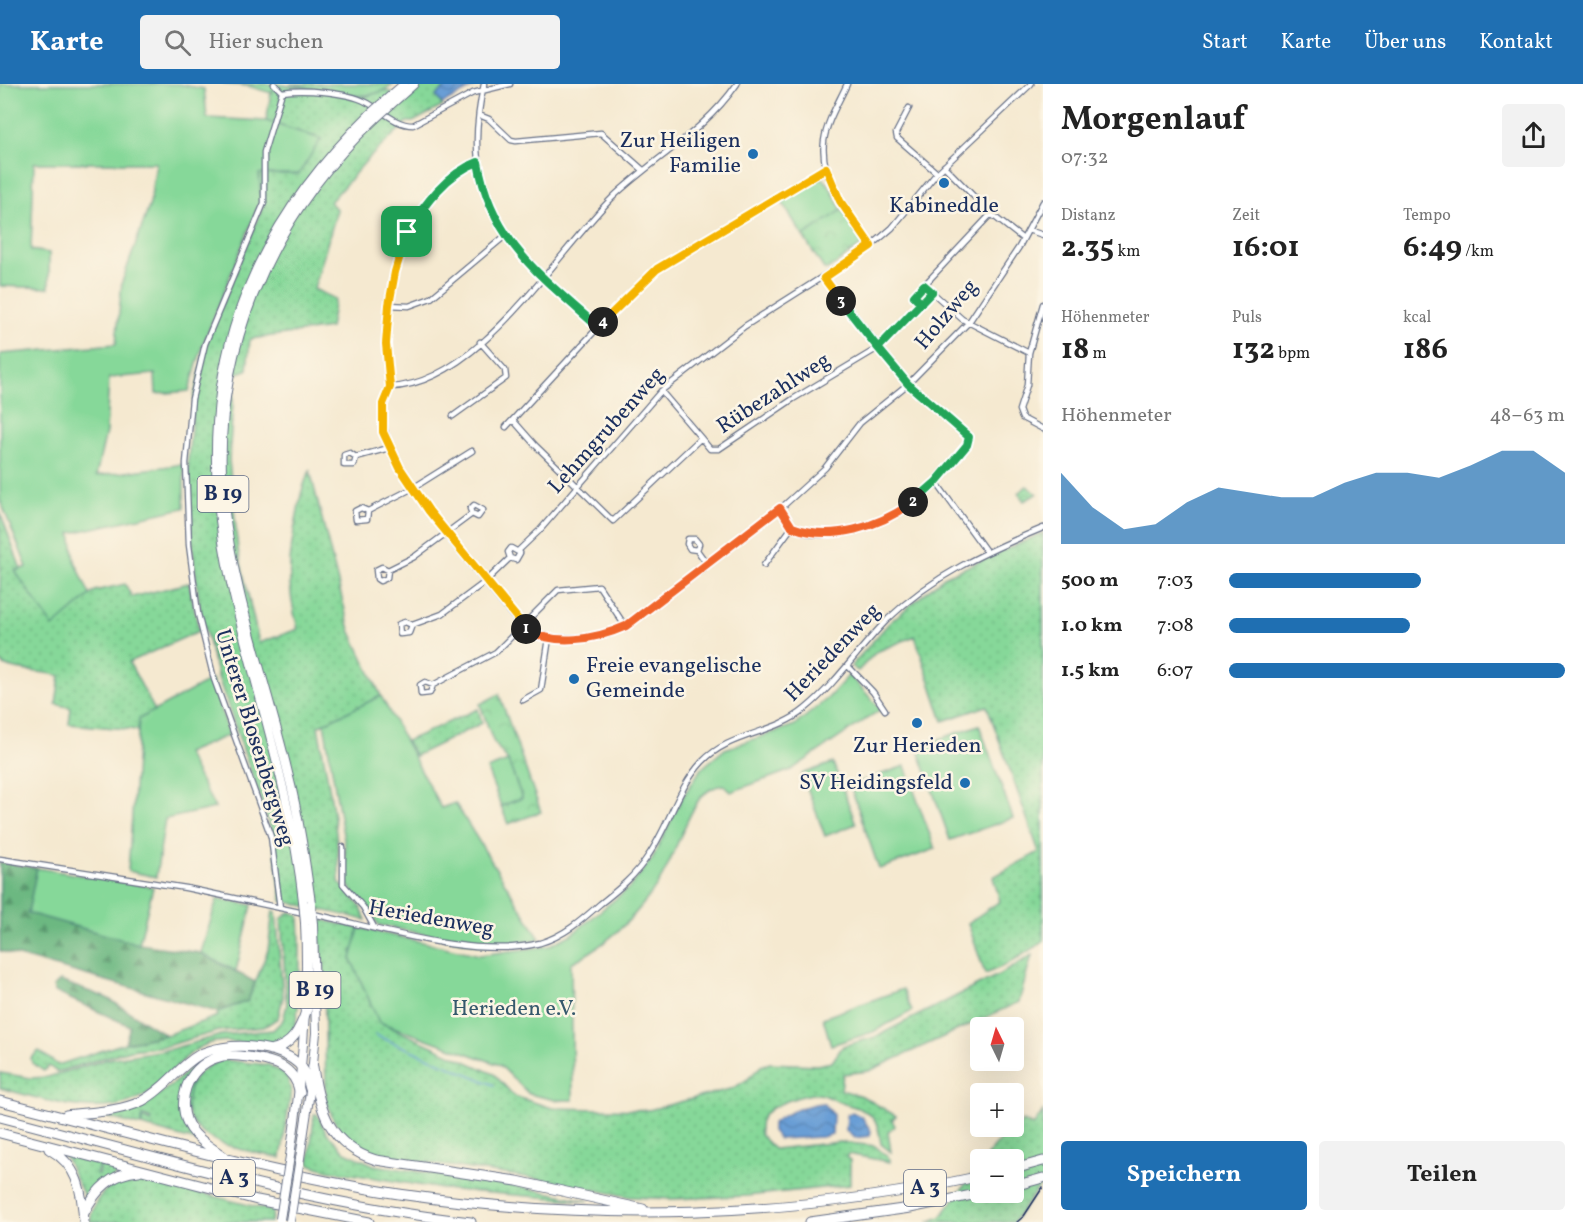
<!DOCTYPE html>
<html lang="de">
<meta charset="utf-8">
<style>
:root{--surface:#fff;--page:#f2f2f2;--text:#222;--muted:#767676;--accent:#1f6fb2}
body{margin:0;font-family:Vollkorn,serif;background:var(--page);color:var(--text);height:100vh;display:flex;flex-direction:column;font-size:22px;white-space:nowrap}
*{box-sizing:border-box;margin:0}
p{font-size:20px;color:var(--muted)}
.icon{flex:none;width:33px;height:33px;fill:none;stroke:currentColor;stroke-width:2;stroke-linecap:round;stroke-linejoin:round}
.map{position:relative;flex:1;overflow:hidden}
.side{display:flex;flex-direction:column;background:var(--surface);width:540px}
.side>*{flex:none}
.needle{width:39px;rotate:355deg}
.tools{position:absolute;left:970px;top:933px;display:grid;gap:12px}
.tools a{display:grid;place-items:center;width:54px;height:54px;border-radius:6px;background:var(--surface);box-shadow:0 6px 24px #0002;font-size:30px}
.pin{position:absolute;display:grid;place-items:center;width:51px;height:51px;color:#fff;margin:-26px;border-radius:12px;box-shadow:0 3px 9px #0006}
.km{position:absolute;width:30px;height:30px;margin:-15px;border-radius:50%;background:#222;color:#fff;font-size:16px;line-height:30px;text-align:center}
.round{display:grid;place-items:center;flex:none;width:63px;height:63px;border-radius:6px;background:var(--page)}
.head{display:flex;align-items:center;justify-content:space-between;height:102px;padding:0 18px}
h1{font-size:33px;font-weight:700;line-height:45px}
.metrics{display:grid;grid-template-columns:repeat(3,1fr);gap:9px;height:102px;padding:6px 18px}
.metrics div{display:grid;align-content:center}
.metrics b{font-size:30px;font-weight:700}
.metrics small{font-size:16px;font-weight:400}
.metrics p{font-size:16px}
.chart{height:168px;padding:12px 18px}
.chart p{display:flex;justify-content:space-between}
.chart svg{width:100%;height:108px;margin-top:6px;fill:var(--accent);opacity:.7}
.primary-button{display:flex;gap:12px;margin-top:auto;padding:12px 18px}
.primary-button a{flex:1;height:69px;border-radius:6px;background:var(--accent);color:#fff;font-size:24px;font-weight:700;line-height:69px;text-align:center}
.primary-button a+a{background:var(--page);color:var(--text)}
ul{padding:0 18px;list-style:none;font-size:20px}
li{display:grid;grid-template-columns:96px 72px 1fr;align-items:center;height:45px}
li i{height:15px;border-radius:8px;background:var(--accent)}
header{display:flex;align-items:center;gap:36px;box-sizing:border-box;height:84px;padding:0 30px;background:var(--accent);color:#fff}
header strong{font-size:28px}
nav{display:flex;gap:33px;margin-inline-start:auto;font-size:21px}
.search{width:420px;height:54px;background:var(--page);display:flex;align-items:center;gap:15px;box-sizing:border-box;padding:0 21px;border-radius:6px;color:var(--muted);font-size:22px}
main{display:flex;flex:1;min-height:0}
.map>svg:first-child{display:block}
.grass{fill:url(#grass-dots);stroke:#50847c;stroke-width:1.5}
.forest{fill:url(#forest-firs);stroke:#447470;stroke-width:1.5}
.park{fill:url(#park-crowns);stroke:#50847c;stroke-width:1.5}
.garden{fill:#86d899;stroke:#50847c;stroke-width:1.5}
.water{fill:url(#water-waves);stroke:#42669a;stroke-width:1.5}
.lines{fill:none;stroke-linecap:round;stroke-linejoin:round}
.stream{stroke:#699ed5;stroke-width:1.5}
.minor-casing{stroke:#677086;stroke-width:7}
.primary-casing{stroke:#677086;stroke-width:10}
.motorway-casing{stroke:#677086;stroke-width:11}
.minor{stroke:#fff;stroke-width:4.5}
.primary{stroke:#fff;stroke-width:8}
.motorway{stroke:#fff;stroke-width:9}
.rail{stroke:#1b2f5e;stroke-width:1.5}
.primary-bridge-casing{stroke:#677086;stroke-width:10;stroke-linecap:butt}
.primary-bridge{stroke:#fff;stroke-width:8}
.split-1-casing{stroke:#fff;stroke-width:12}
.split-2-casing{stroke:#fff;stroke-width:12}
.split-3-casing{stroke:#fff;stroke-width:12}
.split-4-casing{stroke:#fff;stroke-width:12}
.split-5-casing{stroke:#fff;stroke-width:12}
.split-1{stroke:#f5b400;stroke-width:8}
.split-2{stroke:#f0652b;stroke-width:8}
.split-3{stroke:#22a559;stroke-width:8}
.split-4{stroke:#f5b400;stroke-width:8}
.split-5{stroke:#22a559;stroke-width:8}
.poi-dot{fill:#1f6fb2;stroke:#fcf5e5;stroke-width:2}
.labels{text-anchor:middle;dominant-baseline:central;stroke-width:5;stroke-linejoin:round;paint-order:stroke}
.shield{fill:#fcf5e5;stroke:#5e6a86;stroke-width:1.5}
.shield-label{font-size:21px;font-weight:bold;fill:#1b2f5e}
.poi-label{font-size:22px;fill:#1b2f5e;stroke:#fcf5e5;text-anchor:end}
.street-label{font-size:22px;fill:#1b2f5e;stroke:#fcf5e5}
.park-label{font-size:22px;fill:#36596d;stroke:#fcf5e5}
</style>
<header>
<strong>Karte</strong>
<div class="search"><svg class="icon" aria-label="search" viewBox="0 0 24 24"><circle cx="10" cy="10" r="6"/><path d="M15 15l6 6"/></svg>Hier suchen</div>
<nav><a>Start</a><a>Karte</a><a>Über uns</a><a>Kontakt</a></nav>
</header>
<main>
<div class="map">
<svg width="1043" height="1138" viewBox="0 0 1043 1138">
<defs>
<pattern id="grass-dots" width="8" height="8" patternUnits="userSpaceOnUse" patternTransform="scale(1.5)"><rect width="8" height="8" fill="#86d899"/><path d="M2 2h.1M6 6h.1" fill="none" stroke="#73ba86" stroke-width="1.8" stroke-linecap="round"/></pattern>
<pattern id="forest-firs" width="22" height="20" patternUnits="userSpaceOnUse" patternTransform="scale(1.5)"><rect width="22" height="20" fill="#6cb881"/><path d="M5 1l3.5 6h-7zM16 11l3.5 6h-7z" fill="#58966d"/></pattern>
<pattern id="park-crowns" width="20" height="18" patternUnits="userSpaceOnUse" patternTransform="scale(1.5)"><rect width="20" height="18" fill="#86d899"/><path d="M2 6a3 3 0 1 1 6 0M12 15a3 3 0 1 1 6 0" fill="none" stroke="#73ba86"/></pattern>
<pattern id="water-waves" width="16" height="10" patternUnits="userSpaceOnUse" patternTransform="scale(1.5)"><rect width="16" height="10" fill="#699ed5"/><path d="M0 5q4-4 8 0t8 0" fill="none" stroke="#5681b0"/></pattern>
</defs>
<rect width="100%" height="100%" fill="#fcf5e5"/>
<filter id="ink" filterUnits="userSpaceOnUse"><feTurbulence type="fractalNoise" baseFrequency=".0167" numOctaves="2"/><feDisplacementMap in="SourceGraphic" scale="12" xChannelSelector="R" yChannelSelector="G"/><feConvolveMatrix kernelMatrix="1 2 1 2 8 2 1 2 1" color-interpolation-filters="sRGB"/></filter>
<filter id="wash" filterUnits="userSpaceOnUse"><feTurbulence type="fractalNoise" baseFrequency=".008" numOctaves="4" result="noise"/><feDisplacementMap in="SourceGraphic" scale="24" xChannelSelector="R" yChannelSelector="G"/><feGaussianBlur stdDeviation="1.35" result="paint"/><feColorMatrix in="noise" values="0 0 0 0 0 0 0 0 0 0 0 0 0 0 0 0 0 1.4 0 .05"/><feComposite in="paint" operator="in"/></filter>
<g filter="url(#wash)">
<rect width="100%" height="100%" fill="#f5e9d0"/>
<path class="grass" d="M277,0L365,13L386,6L404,15L420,0H449L436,12L443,22L413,38H407L366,77L330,118L337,126L314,205L335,215L330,244L250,255L247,286L235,290L229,376L238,466L259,559L298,545C286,502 288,474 297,431C300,415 302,401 310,387L350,546L381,612L318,642C327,694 339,744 339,798L360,822L366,836L282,817L272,749L217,590L200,526L192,458L188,377L194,312L207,257L265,117L261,115L259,90L321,55L266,37L271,9Z
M0,428L21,485L16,486L53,542L95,507L125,500L132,513L189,499L199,547L129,578L155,627L140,635L138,646L69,640L71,624L56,620L60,592C44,586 7,589 0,577Z
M1043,449V858L1006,881L985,890L968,839L1000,817L993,793L1039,768L987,622L943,637L915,552L876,568L858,587L851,582L889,539L944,493Z
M478,625L482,639L415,672L406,657Z
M273,826L276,828L283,913L278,934L264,943L219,947L166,962L130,966L57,988L49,982L44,987L32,979L31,974L39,967L58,981L125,959L166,951L218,932L217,928L248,917L268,866Z
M290,828L299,831C300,852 302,934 292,949C275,974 235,951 210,959C188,966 174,987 157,1002C113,1041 50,1017 0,1004V989L31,994L48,993L108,975L171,965L221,951L273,946L283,936L287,921L281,835Z
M317,835L359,844L351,875L379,938L494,990L514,1012L552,1024L649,1026L734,1004L748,995L761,982L770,979L817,981L832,978L843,962L875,953L1010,885L1032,871L1019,918L869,987L843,990L841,1006L862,1012L896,1032L892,1036L895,1042L888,1048L891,1068L881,1060C878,1032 871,1027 845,1020C835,1017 828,1011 818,1010C806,1009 774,1020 766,1029C759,1035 760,1043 760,1051L774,1065L840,1058L875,1062L890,1075V1078L848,1070L846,1073L850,1076V1101L747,1112L672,1115L631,1113L539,1095L389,1073L360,1065L343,1052L333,1035L326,1015L324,880Z
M224,976L269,981L287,992L291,1007L281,1074C245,1066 172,1059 190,1004C194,989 210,979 224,976Z
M190,984L192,986L184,1041L196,1057L141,1042L143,1034L151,1038L152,1035L143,1032L140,1042L103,1032C139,1025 164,1011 190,984Z
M1043,1027V1098L1013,1138H928L941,1133L981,1079V1108H1014V1076L984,1075L1004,1052L1012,1055L1022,1037L1033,1042Z
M314,1030H317L326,1048L345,1068L374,1081L516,1102L589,1117L443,1105L327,1086L309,1080Z
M64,1071L100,1080L96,1090L98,1091L101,1081L122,1086L86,1116Z
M140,1094L273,1127L271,1138H90C94,1109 112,1096 140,1094Z"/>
<path class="forest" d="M0,778L37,784L28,829L139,860L201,869L255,898L248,917L217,928L0,867Z
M60,897L107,914L166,951L125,959L130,942L55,908L53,903Z"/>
<path class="park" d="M842,126L865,158L829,185H824L803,152Z
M1027,402L1037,410L1024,417L1018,409Z
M499,610L541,728L508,740L501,722L522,714L508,677L493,657L480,620Z"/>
<path class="garden" d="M0,0H178L204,5L207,34L266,37L321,55L299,90H259L261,115L203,260L189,307L156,310L155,290L109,294L106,348L96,392L184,380V424L71,449L75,477L90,511L53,543L15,487L27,483L0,416V270L116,260L122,198L150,120L156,79H34L31,166L49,169V204L0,202Z
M223,0H271L276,2L271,9L248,2Z
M290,0H393C367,23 321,5 290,0Z
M821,93C831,99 835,116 842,126L803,152L782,118L783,113Z
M849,591L881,625L791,686L731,708L724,701C714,702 704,708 698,717C679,747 672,783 650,811C629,840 603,863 571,879L573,1016H555L529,1010L500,981L379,938L351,875L359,844L480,871L549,862L572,850L630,803L652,775L682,714L701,685L725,665L795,641L828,614Z
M212,595L229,651L186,669L215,724L165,735L156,793L128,787L139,635Z
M381,612L441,724L455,719L540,855L506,861L483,862L379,841L346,799L345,762L324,639Z
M979,641L1013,734L950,756L917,663Z
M508,677L522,714L501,722L487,685Z
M833,679L856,740L825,752L802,690Z
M905,682L935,765L879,785L850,701Z
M37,784L153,803L139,860L28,829Z
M217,815L252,821L236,887L201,869Z
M903,905L912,927L873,948L831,961L823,934Z"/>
<path class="water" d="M449,0H471L474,3L442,20L436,12Z
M823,1019L833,1030L832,1050L822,1053L779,1055L772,1047V1040C782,1030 808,1020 823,1019Z
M852,1028L862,1033L871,1047L870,1052L854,1054L846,1046L847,1031Z"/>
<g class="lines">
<path class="stream" d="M375,951L494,1001"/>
</g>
</g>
<g filter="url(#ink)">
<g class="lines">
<defs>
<path id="minor" d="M274,0L282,8
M484,0C456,123 515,169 599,243
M847,0C839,18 827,36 824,57C819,96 850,132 871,162
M282,8C303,5 347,8 366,18C382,26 395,41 413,41L473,9L510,0
M909,24L896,49L897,54L937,89
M479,31L489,35L511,56L516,57L601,49L643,86
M944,82L991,130L1023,155
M1028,146L1043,151
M924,201L932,208L921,219L914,212L991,130
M932,208L962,235L1029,269
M1043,220L1029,269L1027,301L1019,326L1022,334L1043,345
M389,221L409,222L431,214L505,152
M390,303L383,320L382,334L389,364L413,404L447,451L521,542L549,554H587L609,550L637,534L692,493L780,425L825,384L860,339L908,300L969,238L1019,163L1043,118
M390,303C479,300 555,170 613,113C654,74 704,48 737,0
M390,303C380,234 390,151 444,101C455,91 464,83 478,78
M661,307L701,354
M453,332L506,294L505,286L480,258
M513,336L535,361L613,437L701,354L710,365H719L793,315L878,264L921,219
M506,343L617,223L657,185L826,84
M356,373L354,381H344V371L350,369L356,373L389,364
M936,398L986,467
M780,425C783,430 788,440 793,443C822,464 889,437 914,418C935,402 951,381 967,361L969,353L908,300L824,193
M368,427L361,424L355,427L356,436L367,435L368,427L413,404L472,367
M697,466L690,465L687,460L688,455H695L699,460L697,466L707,480
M518,467L540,446L661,307L745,242L871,162L892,144L937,89L1031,0
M764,481L792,443
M388,486L387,494L380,497L377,495L376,486L382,483L388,486L414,473L472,430L470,425L474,421L483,426L478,433L472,430
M412,541L409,549L400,550L399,540L405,538L412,541L442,530L485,498L510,474L508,468L511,464L520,469L516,476L510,474
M848,582L873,608L885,626
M433,601L430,609L421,610L420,601L425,598L433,601L496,568L558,506L599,502L625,542
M523,616L541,606L549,554
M343,763V800L363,823L374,843
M0,775L186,804L304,829
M280,824L271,753L214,595L198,530L189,461L186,379L192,315L205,260L264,119V68L282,8
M313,830C379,844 475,876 540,859C564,852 582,836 600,820C618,806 636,791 648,772C669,742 677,705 702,678C730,648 774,651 805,625C837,599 859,564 888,535C934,491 985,468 1043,444"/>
<path id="primary" d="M380,21L404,0
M386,25L414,0
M303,817C291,707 255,606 231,499C189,314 234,162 370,30
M311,819C305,775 299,732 288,689C267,600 234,513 224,421C209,274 268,135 375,35
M312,989L316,949L313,840
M290,1072C302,994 309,918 305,839
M300,1074L311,1001"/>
<path id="motorway" d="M270,966C293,962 300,945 307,925
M313,983C319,1026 330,1062 376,1076L517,1097L643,1125
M0,1017C132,1050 264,1089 399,1110C592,1138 791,1134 981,1092
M66,1031C92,1028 119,1028 142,1017C165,1005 178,983 199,971C224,957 283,959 302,984C307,990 308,998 310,1005
M0,1033C156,1073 311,1121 471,1138
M0,1049L257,1116L369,1138
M49,1065C78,1081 82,1107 84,1138
M223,1072C212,1064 199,1057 191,1045C174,1020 187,983 216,974C227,970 237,972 248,973C273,977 294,981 300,1009
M1014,1085L1043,1077
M1014,1102L1043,1094
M84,1129C96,1105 112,1089 139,1087
M810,1138L910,1124L986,1108"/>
</defs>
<use href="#minor" class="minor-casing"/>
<use href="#primary" class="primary-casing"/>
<use href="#motorway" class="motorway-casing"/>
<use href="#minor" class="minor"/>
<use href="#primary" class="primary"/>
<use href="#motorway" class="motorway"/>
<path class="rail" d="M1017,1138L1024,1132L1043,1103"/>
<defs>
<path id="primary-bridge" d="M370,30L380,21
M375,35L386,25
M303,817L305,839
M311,819L313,840
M280,1135L290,1072
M290,1137L300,1074"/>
</defs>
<use href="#primary-bridge" class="primary-bridge-casing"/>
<use href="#primary-bridge" class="primary-bridge"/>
</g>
</g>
<g class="lines" filter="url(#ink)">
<defs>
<path id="split-1" d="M407,148L395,188L389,221L386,260L390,303L383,320V348L400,384L429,427L526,545"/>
<path id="split-2" d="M526,545C554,563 597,555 626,542L780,424L792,443C832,458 879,443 913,418"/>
<path id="split-3" d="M841,217L878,264L921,219L914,212L924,201L932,208L878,264L908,300L969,353L967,361L936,398L913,418"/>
<path id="split-4" d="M603,238L657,185L826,84L840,117L871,162L824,194L841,217"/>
<path id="split-5" d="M407,148C424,121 447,89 478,78C491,157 542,193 598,243L603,238"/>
</defs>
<use href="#split-1" class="split-1-casing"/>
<use href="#split-2" class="split-2-casing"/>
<use href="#split-3" class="split-3-casing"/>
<use href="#split-4" class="split-4-casing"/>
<use href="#split-5" class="split-5-casing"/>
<use href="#split-1" class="split-1"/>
<use href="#split-2" class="split-2"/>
<use href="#split-3" class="split-3"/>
<use href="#split-4" class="split-4"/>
<use href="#split-5" class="split-5"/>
</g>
<g class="poi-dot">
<circle cx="753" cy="70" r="6"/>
<circle cx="944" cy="99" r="6"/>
<circle cx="574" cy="595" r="6"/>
<circle cx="917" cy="639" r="6"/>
<circle cx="965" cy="699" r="6"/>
</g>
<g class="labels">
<g class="shield">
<rect x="197.5" y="392" width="51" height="36" rx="4.5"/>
<rect x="289.5" y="888" width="51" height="36" rx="4.5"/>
<rect x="213" y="1076" width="42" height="36" rx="4.5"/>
<rect x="904" y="1086" width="42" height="36" rx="4.5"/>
</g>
<g class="shield-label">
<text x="223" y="410">B 19</text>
<text x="315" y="906">B 19</text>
<text x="234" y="1094">A 3</text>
<text x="925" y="1104">A 3</text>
</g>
<g class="poi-label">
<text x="741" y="57">Zur Heiligen<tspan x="741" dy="25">Familie</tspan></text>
<text x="944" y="122" text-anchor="middle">Kabineddle</text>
<text x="586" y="582" text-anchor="start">Freie evangelische<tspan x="586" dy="25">Gemeinde</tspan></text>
<text x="917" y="662" text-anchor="middle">Zur Herieden</text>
<text x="953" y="699">SV Heidingsfeld</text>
</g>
<g class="street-label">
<text transform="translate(947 231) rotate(-50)">Holzweg</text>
<text transform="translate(774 310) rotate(-33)">Rübezahlweg</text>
<text transform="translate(607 347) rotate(-48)">Lehmgrubenweg</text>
<text transform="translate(833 569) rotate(-46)">Heriedenweg</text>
<text transform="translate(254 654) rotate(73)">Unterer Blosenbergweg</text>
<text transform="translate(431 835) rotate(10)">Heriedenweg</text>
</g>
<g class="park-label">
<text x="514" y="925">Herieden e.V.</text>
</g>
</g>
</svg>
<div class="tools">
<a><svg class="needle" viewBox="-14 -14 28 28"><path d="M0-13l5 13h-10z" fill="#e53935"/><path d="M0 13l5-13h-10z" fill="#767676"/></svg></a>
<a>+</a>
<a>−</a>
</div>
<div class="pin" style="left:407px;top:148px;background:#1e9e55"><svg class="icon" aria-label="arrive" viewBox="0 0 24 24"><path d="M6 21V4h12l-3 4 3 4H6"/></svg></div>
<b class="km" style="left:526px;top:545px">1</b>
<b class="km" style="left:913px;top:418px">2</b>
<b class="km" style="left:841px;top:217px">3</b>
<b class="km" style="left:603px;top:238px">4</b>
</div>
<section class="side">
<div class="head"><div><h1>Morgenlauf</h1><p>07:32</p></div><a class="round"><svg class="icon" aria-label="share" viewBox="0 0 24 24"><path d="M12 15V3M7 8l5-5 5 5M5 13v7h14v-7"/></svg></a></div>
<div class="metrics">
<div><p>Distanz</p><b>2.35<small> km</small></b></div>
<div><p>Zeit</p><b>16:01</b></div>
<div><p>Tempo</p><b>6:49<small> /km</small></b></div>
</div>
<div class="metrics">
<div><p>Höhenmeter</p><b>18<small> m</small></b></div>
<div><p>Puls</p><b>132<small> bpm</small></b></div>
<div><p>kcal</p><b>186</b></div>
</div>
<div class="chart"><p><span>Höhenmeter</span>48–63 m</p>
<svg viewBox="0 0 160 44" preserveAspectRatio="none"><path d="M0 44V15L10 29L20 38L30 36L40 27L50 21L60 23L70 25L80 25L90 19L100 15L110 15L120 17L130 12L140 6L150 6L160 15V44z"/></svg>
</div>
<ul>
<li><b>500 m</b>7:03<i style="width:57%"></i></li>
<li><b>1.0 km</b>7:08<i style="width:54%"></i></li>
<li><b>1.5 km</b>6:07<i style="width:100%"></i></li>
</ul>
<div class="primary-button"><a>Speichern</a><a>Teilen</a></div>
</section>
</main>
